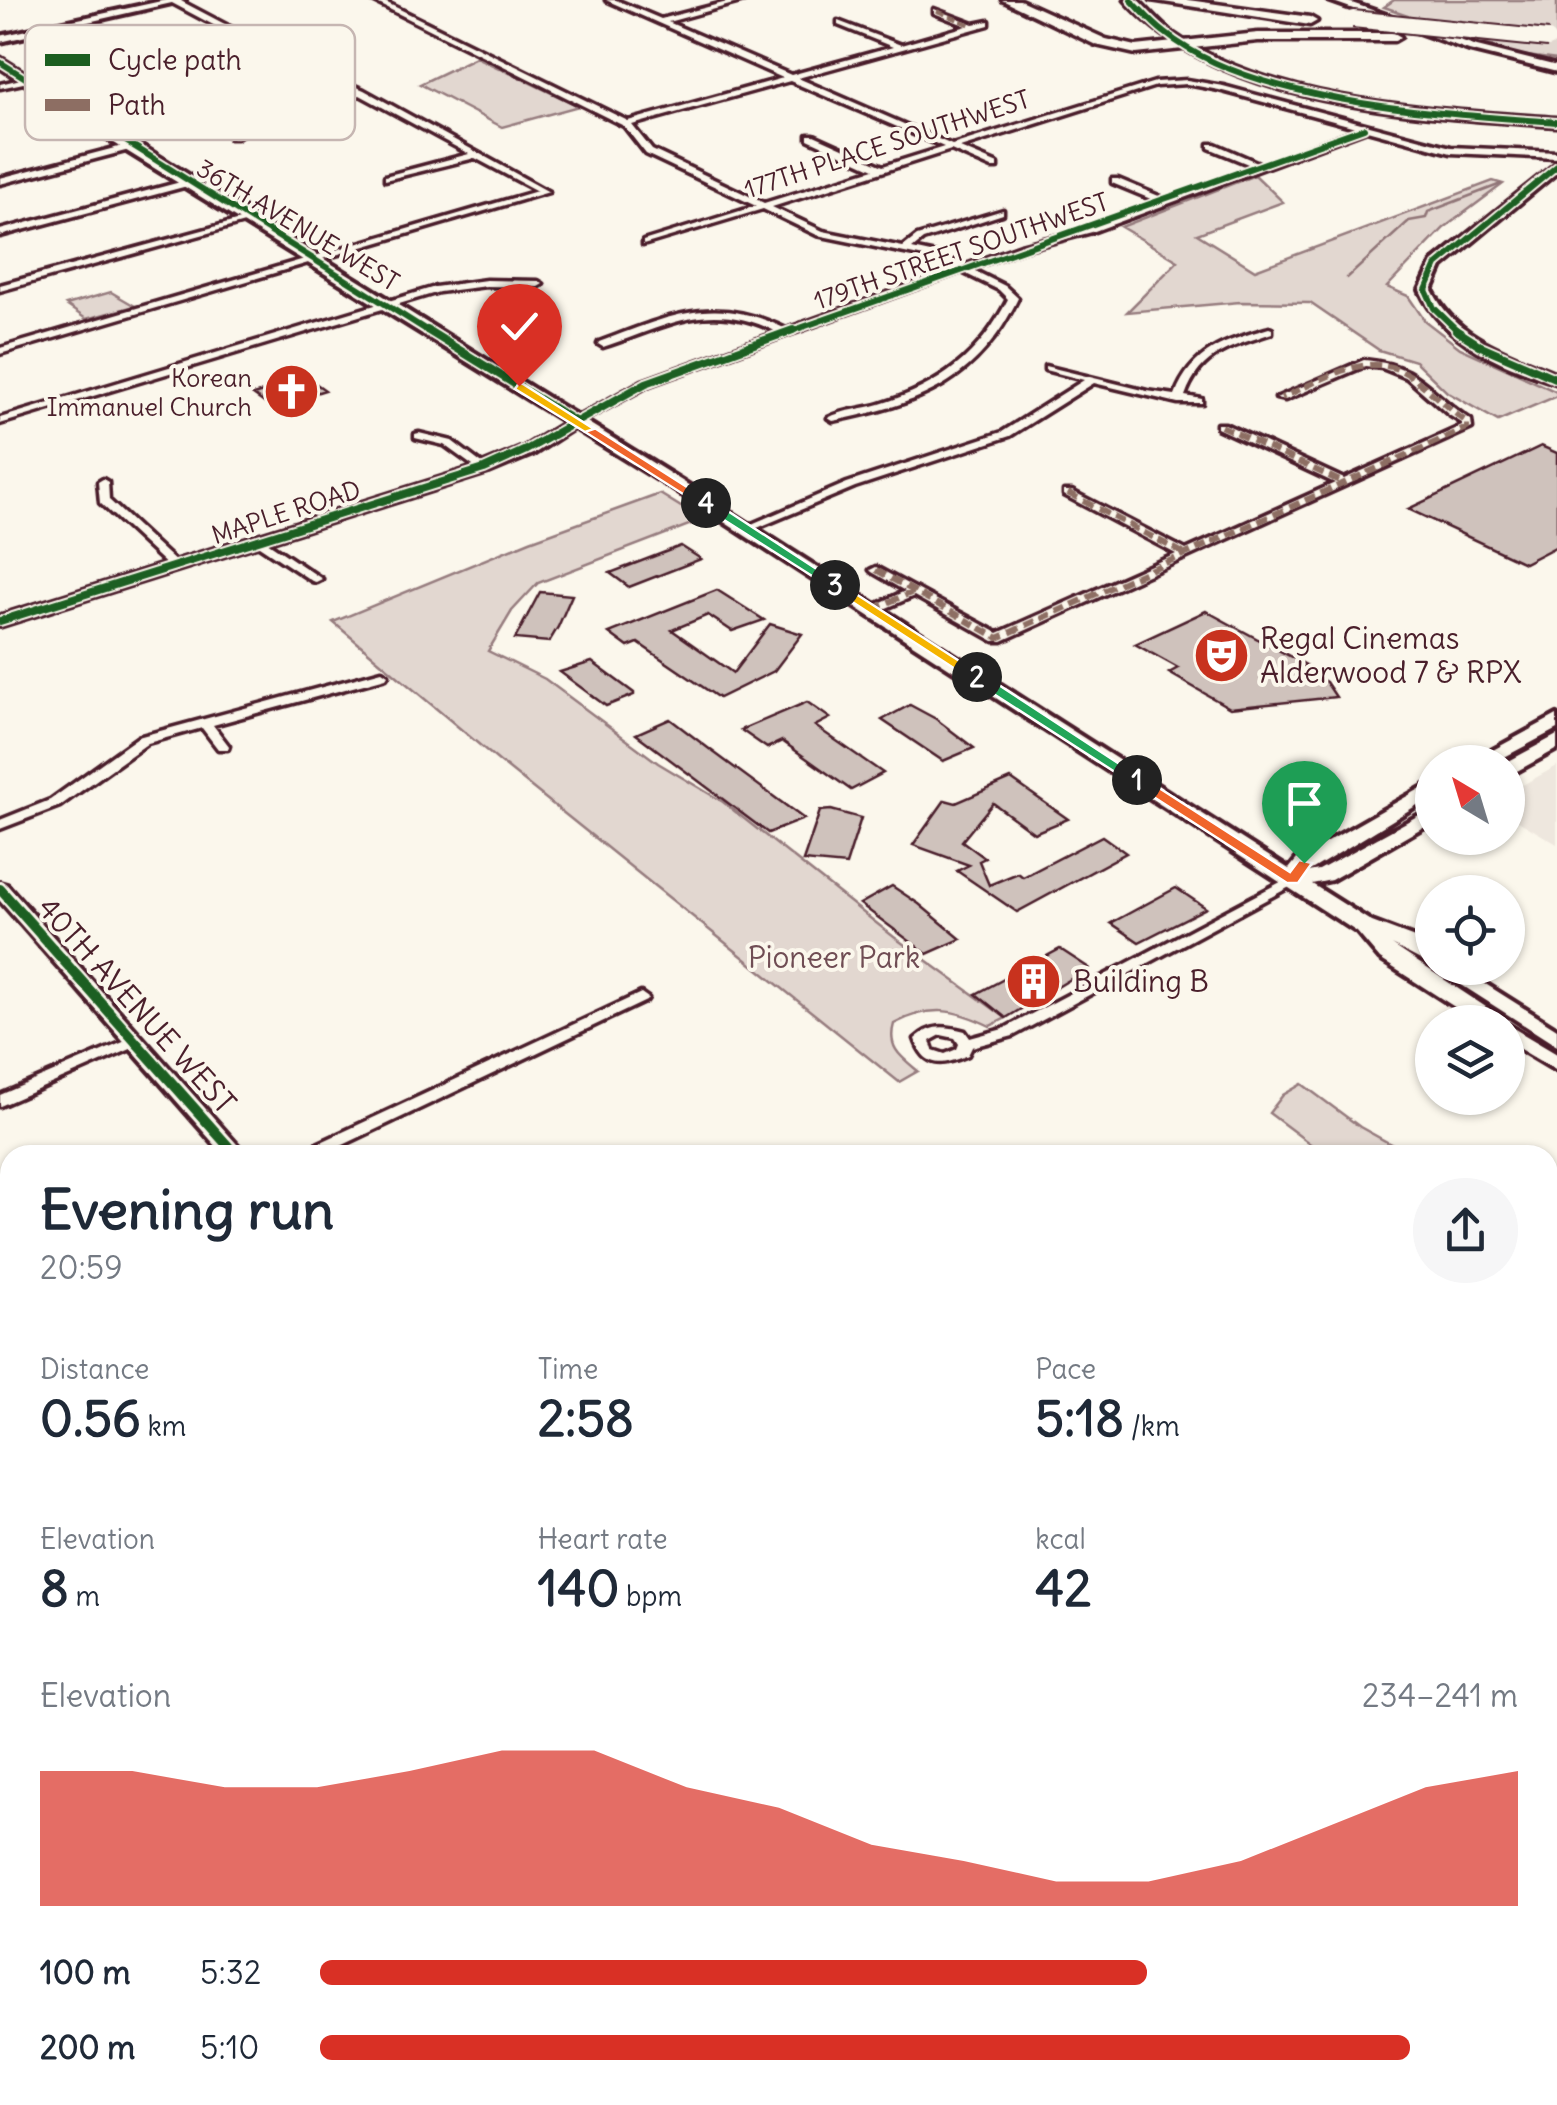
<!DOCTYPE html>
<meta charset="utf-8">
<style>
:root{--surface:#fff;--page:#f6f6f7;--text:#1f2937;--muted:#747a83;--accent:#d93025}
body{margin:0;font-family:Delius,sans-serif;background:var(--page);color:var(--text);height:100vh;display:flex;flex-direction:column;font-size:38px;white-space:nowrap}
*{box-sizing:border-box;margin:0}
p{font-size:32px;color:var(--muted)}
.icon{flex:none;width:55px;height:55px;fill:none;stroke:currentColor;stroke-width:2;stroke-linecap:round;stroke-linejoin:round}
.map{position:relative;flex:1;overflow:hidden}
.panel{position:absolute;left:0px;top:1145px;width:1558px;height:960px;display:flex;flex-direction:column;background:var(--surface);border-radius:30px 30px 0 0;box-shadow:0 2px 8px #0004}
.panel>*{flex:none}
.needle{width:65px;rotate:322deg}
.controls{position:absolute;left:1415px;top:745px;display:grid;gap:20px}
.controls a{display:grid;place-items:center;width:110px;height:110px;border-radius:50%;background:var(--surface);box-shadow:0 2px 8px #0004;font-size:50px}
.pin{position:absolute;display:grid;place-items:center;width:85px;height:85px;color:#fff;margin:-102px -42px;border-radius:50% 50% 50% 0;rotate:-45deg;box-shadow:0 0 10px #0007}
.pin .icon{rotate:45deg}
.km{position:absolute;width:50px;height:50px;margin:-25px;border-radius:50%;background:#222;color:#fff;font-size:28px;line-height:50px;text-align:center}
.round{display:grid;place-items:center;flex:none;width:105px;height:105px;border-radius:52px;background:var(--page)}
.summary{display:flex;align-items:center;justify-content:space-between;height:170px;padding:0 40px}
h1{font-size:55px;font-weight:700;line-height:75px}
.metrics{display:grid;grid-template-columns:repeat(3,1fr);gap:15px;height:170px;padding:10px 40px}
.metrics div{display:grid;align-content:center}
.metrics b{font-size:50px;font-weight:700}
.metrics small{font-size:28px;font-weight:400}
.metrics p{font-size:28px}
.chart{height:280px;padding:20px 40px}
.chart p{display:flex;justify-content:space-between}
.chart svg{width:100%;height:180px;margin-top:10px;fill:var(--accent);opacity:.7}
ul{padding:0 40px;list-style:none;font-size:32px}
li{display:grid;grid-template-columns:160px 120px 1fr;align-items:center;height:75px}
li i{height:25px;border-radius:12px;background:var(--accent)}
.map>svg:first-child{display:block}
.built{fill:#eee7de}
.green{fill:#e2d7d0;stroke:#967b7e;stroke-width:2.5}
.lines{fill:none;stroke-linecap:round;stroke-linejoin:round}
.stream{stroke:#907477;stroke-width:2.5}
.building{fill:#cfc2bc;stroke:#4a1f2b;stroke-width:2.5}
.minor-casing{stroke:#4a1f2b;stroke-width:7}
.tertiary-casing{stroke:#4a1f2b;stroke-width:8}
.secondary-casing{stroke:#4a1f2b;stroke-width:8}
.primary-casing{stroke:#4a1f2b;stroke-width:7}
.motorway-casing{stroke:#4a1f2b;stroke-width:7}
.minor{fill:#fbf7ec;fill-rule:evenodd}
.tertiary{fill:#fbf7ec;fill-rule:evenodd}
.secondary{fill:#fbf7ec;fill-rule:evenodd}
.primary{fill:#fbf7ec;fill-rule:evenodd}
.motorway{fill:#fbf7ec;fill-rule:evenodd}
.motorway-bridge-casing{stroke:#4a1f2b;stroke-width:20;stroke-linecap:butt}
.motorway-bridge{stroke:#fbf7ec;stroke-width:16}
.quiet-far1{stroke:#8d6e63;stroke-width:4;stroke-dasharray:9 4;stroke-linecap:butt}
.quiet{stroke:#8d6e63;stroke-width:6;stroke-dasharray:11 6;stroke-linecap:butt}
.cycleway-far2-casing{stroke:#fbf7ec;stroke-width:10}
.cycleway-far1-casing{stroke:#fbf7ec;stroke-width:12}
.cycleway-casing{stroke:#fbf7ec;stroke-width:16}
.cycleway-far2{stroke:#1b5e20;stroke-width:6}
.cycleway-far1{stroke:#1b5e20;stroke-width:8}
.cycleway{stroke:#1b5e20;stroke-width:10}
.split-1{fill:#f0652b;stroke:#fff;stroke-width:2.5}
.split-2{fill:#22a559;stroke:#fff;stroke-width:2.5}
.split-3{fill:#f5b400;stroke:#fff;stroke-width:2.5}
.split-4{fill:#22a559;stroke:#fff;stroke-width:2.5}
.split-5{fill:#f0652b;stroke:#fff;stroke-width:2.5}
.split-6{fill:#f5b400;stroke:#fff;stroke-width:2.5}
.labels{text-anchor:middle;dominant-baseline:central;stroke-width:8;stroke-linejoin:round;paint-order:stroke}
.far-street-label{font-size:25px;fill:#4a1f2b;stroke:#fbf7ec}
.far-poi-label{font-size:25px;fill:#4a1f2b;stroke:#fbf7ec;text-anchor:end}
.poi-label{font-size:30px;fill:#4a1f2b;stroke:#fbf7ec;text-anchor:start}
.park-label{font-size:30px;fill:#704d54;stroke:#fbf7ec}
.street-label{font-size:30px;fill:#4a1f2b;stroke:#fbf7ec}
.key{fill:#fbf7ec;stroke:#c6b6b2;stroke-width:2.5}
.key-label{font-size:28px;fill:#4a1f2b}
</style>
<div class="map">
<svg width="1557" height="2105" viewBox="0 0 1557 2105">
<rect width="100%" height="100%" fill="#fbf7ec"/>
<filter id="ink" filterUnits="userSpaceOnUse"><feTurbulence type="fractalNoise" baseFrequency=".01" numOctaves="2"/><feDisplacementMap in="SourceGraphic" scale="20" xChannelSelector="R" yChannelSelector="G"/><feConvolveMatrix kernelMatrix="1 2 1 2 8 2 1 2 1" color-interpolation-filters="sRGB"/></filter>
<g filter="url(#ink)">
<path class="built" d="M1557,766V844L1508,815V793Z"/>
<path class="green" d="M1394,0H1557V60L1519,55L1421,20L1407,19L1408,15L1384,7Z
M476,57L579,106L502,127L420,84Z
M1255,175L1283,202L1197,234L1255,270L1493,181L1503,184L1444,228L1387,287L1408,296L1425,321L1460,348L1557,392V396L1498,421L1447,392L1415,361L1379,350L1310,303L1240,302L1127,312L1178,261L1121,227Z
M111,292L135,306L86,319L66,305Z
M660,494L702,520L538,583L512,611L488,651L545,679L658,763L723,802L894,937L1006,1018L990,1026C955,1009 930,1004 894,1024C887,1048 901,1057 918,1071L899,1082L500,762L333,622L530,541Z
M1302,1084L1360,1127L1398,1148L1424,1155H1325L1269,1113L1283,1095Z"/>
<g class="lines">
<path class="stream" d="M1347,278L1409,221L1426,218L1428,212L1501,184"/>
</g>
<path class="building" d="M308,378L325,390L270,407L253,395Z
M1541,446L1557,453V546L1524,563L1408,509Z
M681,546L701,559L629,587L610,573Z
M717,590L764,620L732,631L708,615L672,630L733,673L770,624L802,634L774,671L719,698L638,643L628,647L609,633Z
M540,592L572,595L558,627L549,642L515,639Z
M1206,611L1306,665L1301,668L1326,682L1336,697L1230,708L1169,673L1178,668L1135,644Z
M592,662L634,693V695L606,706L560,672Z
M807,702L830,718L815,726L883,773L851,790L782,741L767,748L741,730Z
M910,705L936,719L974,748L943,761L882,720Z
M670,719L708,748L804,819L768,833L636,734Z
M1011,779L1068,819L1034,833L993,803L962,841L985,858L979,861L989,885L1018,873L1023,877L1102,836L1126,853L1017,912L957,871L969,865L913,845L945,800L956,803Z
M831,810L861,818L846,865L803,861L820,811Z
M892,886L919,904L961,939L927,954L860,904Z
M1176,888L1206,908L1139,942L1111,923Z
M1060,949L1089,968L1006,1018L976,994Z"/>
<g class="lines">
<defs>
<path id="minor" d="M172,0H179L291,59L364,90L549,192L0,354V348L537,191L475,158L385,180V176L469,154L360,95L266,118L236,138H230V134L260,114L353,92L285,63L172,3Z
M371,0H381L628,121L783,78L606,0H616L661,19L735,0H748L668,22L791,75L893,47L838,25V21L901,45L967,26L934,13V9L974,24L989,21V25L798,78L952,145L1155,82L1187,80L1223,86L1451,147L1557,152V158L1451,153L1367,130L1092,232L1027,249L971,269L1005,286L1018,298C978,382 920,404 833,421L828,418C842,410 863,409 880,404C940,386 980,355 1008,299L999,290L962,272L650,385L576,425L571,422L572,420L642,381L777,332C708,298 669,326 603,347L598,344L599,342C669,316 714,293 786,329L954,269L934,259L817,235L763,209L643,245V241L756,206L646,154L624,126ZM790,81L944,147L883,166L814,135H808V139L874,169L764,203L652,150L632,125ZM1187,84L1219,90L1359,128L1261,164L1215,144H1209V148L1253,166L1166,199L1118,179H1112V183L1158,202L1086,228L1021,245L963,266L940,255L912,249L923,240L1003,214V210L917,236L903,247L823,231L772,207L951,150L992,168H998V164L960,148L1156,86Z
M25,78L29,80L28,82L0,88V84Z
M130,144L134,147L133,149L0,184V178Z
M188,180L192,183L191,185L0,236V230Z
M247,218L255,220L0,291V285Z
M486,280L538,281L543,284L538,287L486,286L439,292L0,424V418L435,287Z
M1269,328L1272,329V333C1232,347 1201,352 1185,396L1202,399V403H1178L1094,383L1010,436L855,487L750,531L746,532L740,529L847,483L1002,432L1084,380L1045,370V366L1147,391L1175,395C1192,350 1226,341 1269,328Z
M1364,360C1422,365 1427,392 1471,420L1472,428L1002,641H994L914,596L877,612L873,613L867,609L905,591L872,572L870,570L876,567L998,633L1176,554L1064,495V491H1072L1186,550L1335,483L1217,428V424H1225L1344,479L1462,426V423L1449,415L1407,378L1382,368L1365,366L1285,400L1276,398Z
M419,433L452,441L489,469L480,471L444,445L415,438V434Z
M103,479L108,482L109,500L179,565V569H171L100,503L98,482Z
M260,539L264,540L322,579L316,582L312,581L256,544L254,542Z
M382,671L388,675L386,678L213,725L229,746L228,749H218L202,728L148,743L60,806L0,829V820L50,800L138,737Z
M1292,876L1297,877L1299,880L1297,883L1013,1036L972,1047L968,1055C943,1066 925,1069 915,1039C931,1024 945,1026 965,1031L970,1038L1003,1029ZM941,1035L955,1038L959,1044L957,1049L945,1054L933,1050L930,1041Z
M641,993L648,998L646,1001L322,1155H300L302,1151Z
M135,1037L142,1042L140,1045L0,1106V1095Z
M821,1148L827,1149L828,1155H799L801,1151Z
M10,1523V1539L0,1542V1526Z
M0,1666C14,1671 10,1685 10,1698C0,1693 0,1679 0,1666Z
M299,2095H328L322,2105H293Z"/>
<path id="tertiary" d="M166,0H185L0,42V36Z
M1328,0H1343L1477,46L1557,66V72L1469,50Z
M1557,163V172L1442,267L1432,290C1456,339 1510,354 1557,374V383C1504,366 1444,343 1420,290L1433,262Z
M571,419L583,422L535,453L489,472L0,626V616L479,466L525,447Z
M0,883L7,885L246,1155H224L0,900Z
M1063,2095H1098L1102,2105H1067Z"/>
<path id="secondary" d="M0,58L682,481L1289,869L1297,859L1432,782V796L1308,872L1319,870L1432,808V822L1331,880L1312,884L1372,922L1420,940L1432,949V966L1392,945L1501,1017L1504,1022H1478L1380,959L1357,932L670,487L125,150L0,67Z
M1557,715V729L1495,762H1471Z
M1557,735V749L1508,776L1507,762Z
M1435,968H1460L1557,1029V1046Z
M1508,1025L1557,1054V1071L1508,1042Z"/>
<path id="primary" d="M1125,0H1138C1149,10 1159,23 1171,32C1274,104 1436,109 1557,118V126C1420,116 1221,110 1125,0Z"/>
<path id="motorway" d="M1002,0H1020L1106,39L1136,46L1258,33H1394L1401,37L1394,41H1258L1136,54L1096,45Z
M1151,0H1188L1310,17L1317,21L1310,25Z"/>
</defs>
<use href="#minor" class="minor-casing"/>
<use href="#tertiary" class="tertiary-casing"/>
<use href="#secondary" class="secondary-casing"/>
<use href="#primary" class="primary-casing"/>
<use href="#motorway" class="motorway-casing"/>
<use href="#minor" class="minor"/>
<use href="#tertiary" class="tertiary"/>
<use href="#secondary" class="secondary"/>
<use href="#primary" class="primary"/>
<use href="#motorway" class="motorway"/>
<defs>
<path id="motorway-bridge" d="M1353,19L1548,39"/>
</defs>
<use href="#motorway-bridge" class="motorway-bridge-casing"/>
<use href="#motorway-bridge" class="motorway-bridge"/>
<path class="quiet-far1" d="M937,11L973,26"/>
<path class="quiet" d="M1221,426L1344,483
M1068,493L1185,554
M876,570L998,638L1467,428V422C1447,409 1432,391 1412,377C1370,347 1323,380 1281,398
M873,609L913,592"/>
<defs>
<path id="cycleway-far2" d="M1131,0C1142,11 1152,23 1164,32C1254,105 1445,114 1557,122
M0,62L431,333
M786,333L1364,128
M1460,333L1434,308L1426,290L1437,265L1557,166"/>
<path id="cycleway-far1" d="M427,330L576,422
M1456,330L1481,346L1557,379
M0,621L484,469L526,450L646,383L793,330"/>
<path id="cycleway" d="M0,889L236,1155"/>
</defs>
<use href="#cycleway-far2" class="cycleway-far2-casing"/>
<use href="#cycleway-far1" class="cycleway-far1-casing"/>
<use href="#cycleway" class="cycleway-casing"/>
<use href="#cycleway-far2" class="cycleway-far2"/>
<use href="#cycleway-far1" class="cycleway-far1"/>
<use href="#cycleway" class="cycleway"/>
</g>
</g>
<path class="split-1" d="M1132,777H1142L1290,872L1299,860L1312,863L1298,883H1287L1132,783Z"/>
<path class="split-2" d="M977,673L982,674L1144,780L1132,783L972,680V674Z"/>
<path class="split-3" d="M835,581L839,583L984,677L972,680L831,588V583Z"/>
<path class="split-4" d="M706,499L711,500L841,585L831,588L702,506Z"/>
<path class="split-5" d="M589,426L593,427L712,503L702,506L585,432Z"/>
<path class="split-6" d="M519,383L523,384L594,429L585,432L515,389Z"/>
<defs>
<symbol id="church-disc" viewBox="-11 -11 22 22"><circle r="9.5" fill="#c8321e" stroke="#fbf7ec"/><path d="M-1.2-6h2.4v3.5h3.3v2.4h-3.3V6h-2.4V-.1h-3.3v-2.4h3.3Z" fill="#fff"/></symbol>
<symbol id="theatre-disc" viewBox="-11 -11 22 22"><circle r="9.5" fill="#c8321e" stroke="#fbf7ec"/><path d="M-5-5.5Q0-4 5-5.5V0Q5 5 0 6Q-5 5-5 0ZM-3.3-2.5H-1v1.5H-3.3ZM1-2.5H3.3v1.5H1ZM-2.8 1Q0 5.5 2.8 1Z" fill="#fff"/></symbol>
<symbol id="building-disc" viewBox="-11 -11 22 22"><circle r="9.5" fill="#c8321e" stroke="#fbf7ec"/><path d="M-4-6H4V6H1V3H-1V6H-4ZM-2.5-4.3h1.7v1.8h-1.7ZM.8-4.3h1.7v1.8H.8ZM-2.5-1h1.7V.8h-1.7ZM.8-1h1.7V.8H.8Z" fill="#fff"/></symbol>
</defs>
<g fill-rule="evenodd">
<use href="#church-disc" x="260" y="360" width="63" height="63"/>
<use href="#theatre-disc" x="1190" y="624" width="63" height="63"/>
<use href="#building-disc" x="1002" y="950" width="63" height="63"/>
</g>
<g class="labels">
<g class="far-street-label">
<text transform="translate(887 144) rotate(-18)">177TH PLACE SOUTHWEST</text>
<text transform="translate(298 225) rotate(31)">36TH AVENUE WEST</text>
<text transform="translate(961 251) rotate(-19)">179TH STREET SOUTHWEST</text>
<text transform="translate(286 512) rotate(-18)">MAPLE ROAD</text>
</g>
<g class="far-poi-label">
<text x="252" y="378">Korean<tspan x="252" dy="29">Immanuel Church</tspan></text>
</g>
<g class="poi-label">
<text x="1260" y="638">Regal Cinemas<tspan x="1260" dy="34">Alderwood 7 &amp; RPX</tspan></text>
<text x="1073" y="981">Building B</text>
</g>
<g class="park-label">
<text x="834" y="957">Pioneer Park</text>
</g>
<g class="street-label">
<text transform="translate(137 1005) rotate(48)">40TH AVENUE WEST</text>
</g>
</g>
<rect x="25" y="25" width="330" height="115" rx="15" class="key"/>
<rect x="45" y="54" width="45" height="12" fill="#1b5e20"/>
<rect x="45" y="99" width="45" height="12" fill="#8d6e63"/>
<g class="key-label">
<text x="108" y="70">Cycle path</text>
<text x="108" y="115">Path</text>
</g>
</svg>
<div class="controls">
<a><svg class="needle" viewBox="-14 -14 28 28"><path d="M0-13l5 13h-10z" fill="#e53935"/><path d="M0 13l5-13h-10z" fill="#747a83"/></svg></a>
<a><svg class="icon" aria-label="locate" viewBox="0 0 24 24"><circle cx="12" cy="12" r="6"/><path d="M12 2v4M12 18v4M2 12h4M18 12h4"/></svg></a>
<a><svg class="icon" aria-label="layers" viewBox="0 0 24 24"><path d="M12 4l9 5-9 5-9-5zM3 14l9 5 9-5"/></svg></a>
</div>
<div class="pin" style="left:1304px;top:863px;background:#1e9e55"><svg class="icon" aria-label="arrive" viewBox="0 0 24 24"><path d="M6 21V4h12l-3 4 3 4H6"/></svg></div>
<div class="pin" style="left:519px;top:386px;background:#d93025"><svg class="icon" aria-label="check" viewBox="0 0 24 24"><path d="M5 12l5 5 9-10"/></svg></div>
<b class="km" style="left:1137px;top:780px">1</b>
<b class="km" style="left:977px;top:677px">2</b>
<b class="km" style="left:835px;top:585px">3</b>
<b class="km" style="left:706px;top:503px">4</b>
<section class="panel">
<div class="summary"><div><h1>Evening run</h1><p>20:59</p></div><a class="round"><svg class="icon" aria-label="share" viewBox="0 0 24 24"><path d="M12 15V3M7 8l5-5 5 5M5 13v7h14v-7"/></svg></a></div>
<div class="metrics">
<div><p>Distance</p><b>0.56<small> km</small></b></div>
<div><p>Time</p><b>2:58</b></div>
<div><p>Pace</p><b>5:18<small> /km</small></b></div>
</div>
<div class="metrics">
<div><p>Elevation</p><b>8<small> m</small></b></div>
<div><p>Heart rate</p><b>140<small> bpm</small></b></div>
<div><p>kcal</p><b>42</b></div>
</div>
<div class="chart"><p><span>Elevation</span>234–241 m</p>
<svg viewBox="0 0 160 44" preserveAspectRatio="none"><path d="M0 44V11L10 11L20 15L30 15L40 11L50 6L60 6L70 15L80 20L90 29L100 33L110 38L120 38L130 33L140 24L150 15L160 11V44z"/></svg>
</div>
<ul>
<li><b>100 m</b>5:32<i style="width:69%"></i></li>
<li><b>200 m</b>5:10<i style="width:91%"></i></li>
</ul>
</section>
</div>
